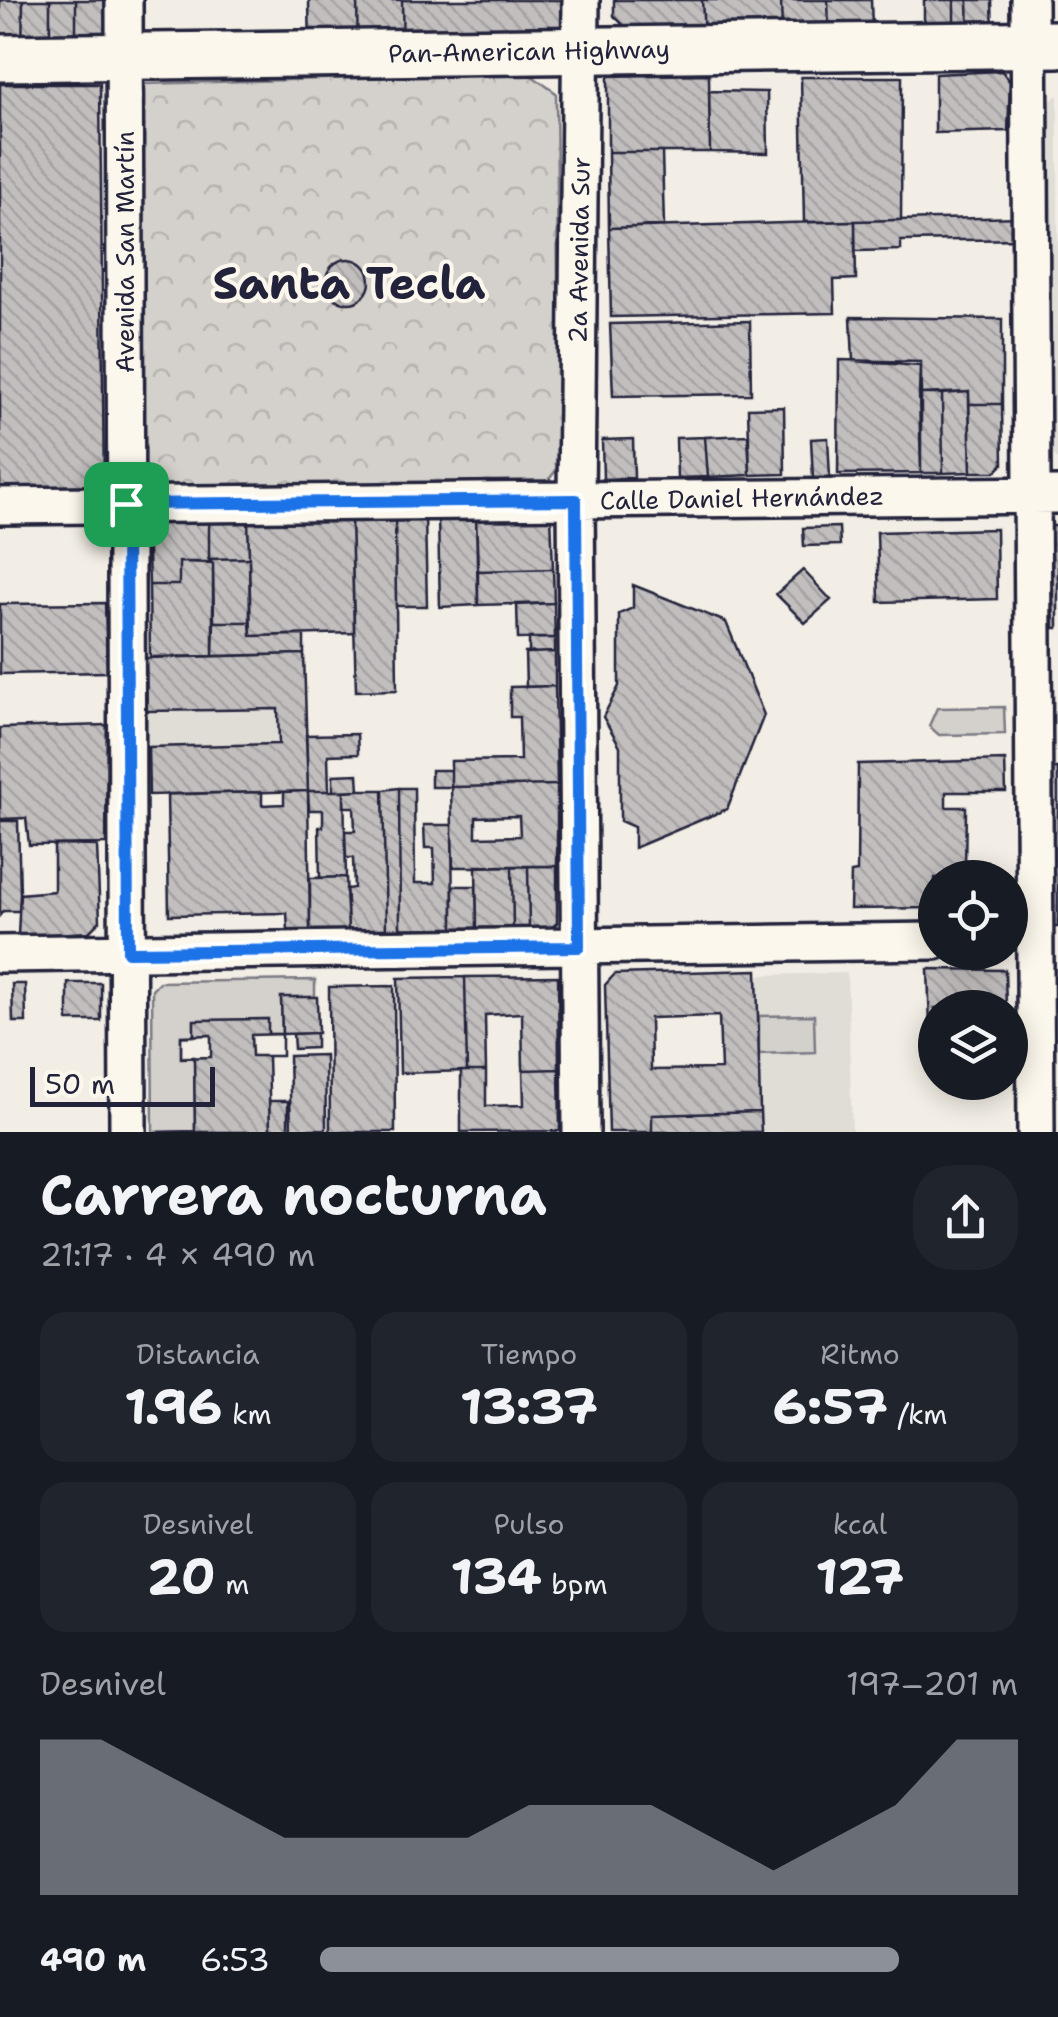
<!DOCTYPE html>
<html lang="es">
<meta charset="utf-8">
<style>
:root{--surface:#171b24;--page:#20242c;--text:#f1f3f6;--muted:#9ea1a6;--accent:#8c9099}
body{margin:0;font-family:"Shantell Sans",sans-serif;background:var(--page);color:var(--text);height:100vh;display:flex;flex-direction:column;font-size:38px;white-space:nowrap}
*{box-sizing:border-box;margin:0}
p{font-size:32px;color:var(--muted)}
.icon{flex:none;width:55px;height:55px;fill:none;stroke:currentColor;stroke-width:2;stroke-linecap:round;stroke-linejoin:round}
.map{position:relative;height:1132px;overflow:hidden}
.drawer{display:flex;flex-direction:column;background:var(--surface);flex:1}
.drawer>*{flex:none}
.buttons{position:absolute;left:918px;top:860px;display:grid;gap:20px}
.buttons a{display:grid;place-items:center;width:110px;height:110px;border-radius:50%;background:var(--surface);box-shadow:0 5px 25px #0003;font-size:50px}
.scale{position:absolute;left:30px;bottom:25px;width:185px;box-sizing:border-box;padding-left:10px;border:5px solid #22223b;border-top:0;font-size:28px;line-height:35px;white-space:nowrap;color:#22223b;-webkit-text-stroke:8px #fbf7ec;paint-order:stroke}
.pin{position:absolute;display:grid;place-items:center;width:85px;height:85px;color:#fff;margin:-42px;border-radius:20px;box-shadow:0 5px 15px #0006}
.round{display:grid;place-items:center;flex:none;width:105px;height:105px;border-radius:40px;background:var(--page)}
.head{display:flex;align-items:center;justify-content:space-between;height:170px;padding:0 40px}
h1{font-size:55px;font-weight:700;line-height:75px}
.figures{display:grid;grid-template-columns:repeat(3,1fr);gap:15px;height:170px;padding:10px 40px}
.figures div{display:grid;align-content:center;border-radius:25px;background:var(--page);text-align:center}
.figures b{font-size:50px;font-weight:700}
.figures small{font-size:28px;font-weight:400}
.figures p{font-size:28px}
.chart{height:280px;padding:20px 40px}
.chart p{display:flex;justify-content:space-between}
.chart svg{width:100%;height:180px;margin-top:10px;fill:var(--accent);opacity:.7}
ul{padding:0 40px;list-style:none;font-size:32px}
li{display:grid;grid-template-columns:160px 120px 1fr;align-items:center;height:75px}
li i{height:25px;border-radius:12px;background:var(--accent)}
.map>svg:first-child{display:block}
.built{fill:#e0dcd6}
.park{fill:url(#park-crowns);stroke:#7b7a84;stroke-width:2.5}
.garden{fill:#d4d1cc;stroke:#7b7a84;stroke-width:2.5}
.building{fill:url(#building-back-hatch);stroke:#22223b;stroke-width:2.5;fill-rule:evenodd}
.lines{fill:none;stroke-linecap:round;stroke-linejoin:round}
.minor-casing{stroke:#22223b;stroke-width:42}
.major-casing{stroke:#22223b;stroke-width:52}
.minor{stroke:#fbf7ec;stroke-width:35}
.major{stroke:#fbf7ec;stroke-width:45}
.route-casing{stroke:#fff;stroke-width:20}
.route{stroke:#1a73e8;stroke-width:12}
.labels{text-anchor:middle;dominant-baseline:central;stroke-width:8;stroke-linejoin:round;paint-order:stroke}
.street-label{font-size:25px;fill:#22223b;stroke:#fbf7ec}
.town-label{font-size:45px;font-weight:bold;fill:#22223b;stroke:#fbf7ec}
</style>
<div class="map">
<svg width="1058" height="1132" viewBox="0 0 1058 1132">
<defs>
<pattern id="park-crowns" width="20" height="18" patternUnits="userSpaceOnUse" patternTransform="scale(2.5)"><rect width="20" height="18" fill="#d4d1cc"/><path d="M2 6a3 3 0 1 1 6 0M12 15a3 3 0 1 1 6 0" fill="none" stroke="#b6b3b0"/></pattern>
<pattern id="building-back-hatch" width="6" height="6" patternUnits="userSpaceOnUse" patternTransform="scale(2.5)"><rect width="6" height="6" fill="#c2bebe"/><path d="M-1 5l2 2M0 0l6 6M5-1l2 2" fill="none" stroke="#a6a3a4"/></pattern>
</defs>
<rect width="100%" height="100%" fill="#f2eee5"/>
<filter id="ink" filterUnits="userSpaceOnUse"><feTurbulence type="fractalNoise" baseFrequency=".01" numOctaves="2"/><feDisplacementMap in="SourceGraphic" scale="20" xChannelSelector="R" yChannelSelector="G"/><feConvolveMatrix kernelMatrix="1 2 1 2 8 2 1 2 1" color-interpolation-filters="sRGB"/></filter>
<g filter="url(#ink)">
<path class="built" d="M1058,95V460L1052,453L1046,104Z
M304,654L308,791L149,795L146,658Z
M847,973L852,1131L761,1132L757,975Z"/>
<path class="park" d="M528,73L556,93L560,465L547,482L159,490L142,476L135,98L144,84Z"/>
<path class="garden" d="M1004,707L1005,734L939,735L929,726L937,708Z
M315,980V997L281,998L282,1034H268L267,1019L194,1021V1036L181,1037V1057H194L195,1131L153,1132L152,989L159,982Z
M814,1015L815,1052L759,1054V1016Z"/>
<path class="building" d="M0,0H23L22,52L0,51Z
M23,0H50V52H22Z
M50,0H76V52H50Z
M76,0H109V52H76Z
M309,0H357L358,52L310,53Z
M357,0H402L403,51L358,52Z
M402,0H569V46L403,51Z
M614,0H702L704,34L636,37L614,16Z
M702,0H781L782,32L704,34Z
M781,0H828L829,30L782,32Z
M828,0H871L872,29L829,30Z
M924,0H954V36H924Z
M954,0H968L969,35L954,36Z
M968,0H992L993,35H969Z
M1002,71L1010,82L1008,131L935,133V74Z
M709,74L710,152H608V76Z
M801,77H902L901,220L804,222Z
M0,84H100L104,492L0,493Z
M709,91L767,92L768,153L710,152Z
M608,152H662L664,226L609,228Z
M1023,217L1024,239L901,241V250L855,251V221Z
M855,221L856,279L834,280L835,313L611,317L609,228Z
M326 281a22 22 0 1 1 44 0a22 22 0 1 1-44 0Z
M851,317L1002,319V404H969V392L919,394L920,366L853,361Z
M750,321L751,394L613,396L610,324Z
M839,360L921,362V473L838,474Z
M969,392L971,472L943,473L942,394Z
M919,394H942L943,473H921Z
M969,404H1002L1003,464L995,472H971Z
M784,407L785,474L750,475L748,408Z
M748,435L750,475L708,477L705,437Z
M705,437L708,477L677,478L676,438Z
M828,438L830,478L813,479L811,439Z
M633,439L634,478L603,479L602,440Z
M551,514L553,569L478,571L476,516Z
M395,516H425L427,606H396Z
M395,516L397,690L356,691L351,517Z
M476,516L478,605L440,607L438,517Z
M351,517L354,633L251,636L248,519Z
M248,519L249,558L209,559V520Z
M209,520V562H179V585H149L147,521Z
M1051,526H1058V628H1054Z
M839,527L840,545L804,546L803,528Z
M996,529L997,599L879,602L877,532Z
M249,558L250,622H214L213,563L209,559Z
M179,562L213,563V656L150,657L149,585H179Z
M553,569L554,603L478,605V571Z
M803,570L831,600L805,623L776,594Z
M633,585L726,622L764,715L727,809L634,848V827L620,821V746L603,717L619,686V614L633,608Z
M105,603L107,672L0,674V604Z
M554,603L555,638L518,639L517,605Z
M214,622H250L251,636L304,635V654L213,656Z
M529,638H555V652L529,653Z
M555,652V686L526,687L525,653Z
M304,654L308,791L149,795L148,747L279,744L278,709L147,711L146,658Z
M555,686L557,785L451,787V761L520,760L519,717H510V687Z
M107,725L106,844L29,845L26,818L0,819V728Z
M357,734L358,754L328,755L329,791H308L306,735Z
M1005,760L1006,792H946V807H966L965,871H991L990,878H935V908L850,909L851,873L857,872L858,764Z
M1043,768H1058V927H1045Z
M431,770H451V787H431Z
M358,774L359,790L333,791V775Z
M557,785V866L453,867L451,787ZM519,816L520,836L476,837V817Z
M399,788L400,929H386L383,790Z
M399,788H414L415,883H435L434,848H425L424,825H452L453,928L400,929Z
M359,790H383L386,929L348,930L346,889L354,888L353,858H346L345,831H355L354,807H344V791Z
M308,791L310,931H288L287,913L169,915L167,794L262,792V805L284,804V792Z
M308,791H344L346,877L320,878L319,827H323V810H309Z
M0,821H18L20,894L19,911H3L0,915Z
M54,845L97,846L100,921L89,932L18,936L20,894L54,891Z
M476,866H512L513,928H477Z
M512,866H528L529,928H513Z
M528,866H557V923L551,928H529Z
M346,877L348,930L310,931V878Z
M453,886H476L477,928H453Z
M928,969L1005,970L1006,1008H935V1056H931Z
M757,970L760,1112L652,1115V1132H609L605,985L615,974ZM719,1016L721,1069L651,1070L650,1018Z
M558,976L559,1069L523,1070L522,1013L485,1015L486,1071H467L465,977Z
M465,977L467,1071L400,1073L398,978Z
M68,983H101V1021H68Z
M12,984H25L26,1022H13Z
M394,986L395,1132H330L329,987Z
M281,997H317L318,1033L282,1034Z
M268,1019V1034H282V1056H268L270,1130L314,1129V1132H158L195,1131L194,1057L181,1058V1036H194V1020Z
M316,1033V1048L294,1049L293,1034Z
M282,1034V1056H252L251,1035Z
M211,1035V1057L181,1058V1036Z
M325,1055L326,1129L291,1130L289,1056Z
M559,1069L560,1131L461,1132V1071H486V1106L524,1105L523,1070Z
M269,1101H288V1130H270Z
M760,1112L761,1132H652V1115Z"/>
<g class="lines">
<defs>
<path id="minor" d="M124,0L128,1132
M581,0L576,500L581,1132
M1029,0L1036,1132
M0,506L1058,495
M0,954L935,941"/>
<path id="major" d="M0,58L1058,44"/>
</defs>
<use href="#minor" class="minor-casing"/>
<use href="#major" class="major-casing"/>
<use href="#minor" class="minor"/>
<use href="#major" class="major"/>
</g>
</g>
<g class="lines" filter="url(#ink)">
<defs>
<path id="route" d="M576,500L579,947L128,952L126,504Z"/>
</defs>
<use href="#route" class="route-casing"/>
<use href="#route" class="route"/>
</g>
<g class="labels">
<g class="street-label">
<text transform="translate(529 51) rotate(-1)">Pan-American Highway</text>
<text transform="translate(579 250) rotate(-89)">2a Avenida Sur</text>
<text transform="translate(125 252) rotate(-90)">Avenida San Martín</text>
<text transform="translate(742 498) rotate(-1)">Calle Daniel Hernández</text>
</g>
<g class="town-label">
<text x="349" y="283">Santa Tecla</text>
</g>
</g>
</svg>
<div class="buttons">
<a><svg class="icon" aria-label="locate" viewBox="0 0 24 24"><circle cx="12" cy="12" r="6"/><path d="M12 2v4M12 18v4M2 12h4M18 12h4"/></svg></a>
<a><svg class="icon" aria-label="layers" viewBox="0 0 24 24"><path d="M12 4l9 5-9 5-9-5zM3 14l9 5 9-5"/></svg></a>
</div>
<div class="scale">50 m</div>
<div class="pin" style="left:126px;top:504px;background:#1e9e55"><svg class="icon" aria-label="arrive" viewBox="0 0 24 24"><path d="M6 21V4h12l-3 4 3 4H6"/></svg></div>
</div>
<section class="drawer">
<div class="head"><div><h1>Carrera nocturna</h1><p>21:17 · 4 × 490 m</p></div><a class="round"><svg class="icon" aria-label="share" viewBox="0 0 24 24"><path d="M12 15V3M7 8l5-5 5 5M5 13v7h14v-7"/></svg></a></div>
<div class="figures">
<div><p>Distancia</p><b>1.96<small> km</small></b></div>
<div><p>Tiempo</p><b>13:37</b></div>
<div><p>Ritmo</p><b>6:57<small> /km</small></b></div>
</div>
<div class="figures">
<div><p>Desnivel</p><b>20<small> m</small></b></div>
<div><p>Pulso</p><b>134<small> bpm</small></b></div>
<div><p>kcal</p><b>127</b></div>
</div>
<div class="chart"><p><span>Desnivel</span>197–201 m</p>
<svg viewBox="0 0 160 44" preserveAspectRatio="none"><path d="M0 44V6L10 6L20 14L30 22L40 30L50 30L60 30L70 30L80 22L90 22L100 22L110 30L120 38L130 30L140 22L150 6L160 6V44z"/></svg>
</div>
<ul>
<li><b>490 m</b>6:53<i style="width:83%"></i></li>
</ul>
</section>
